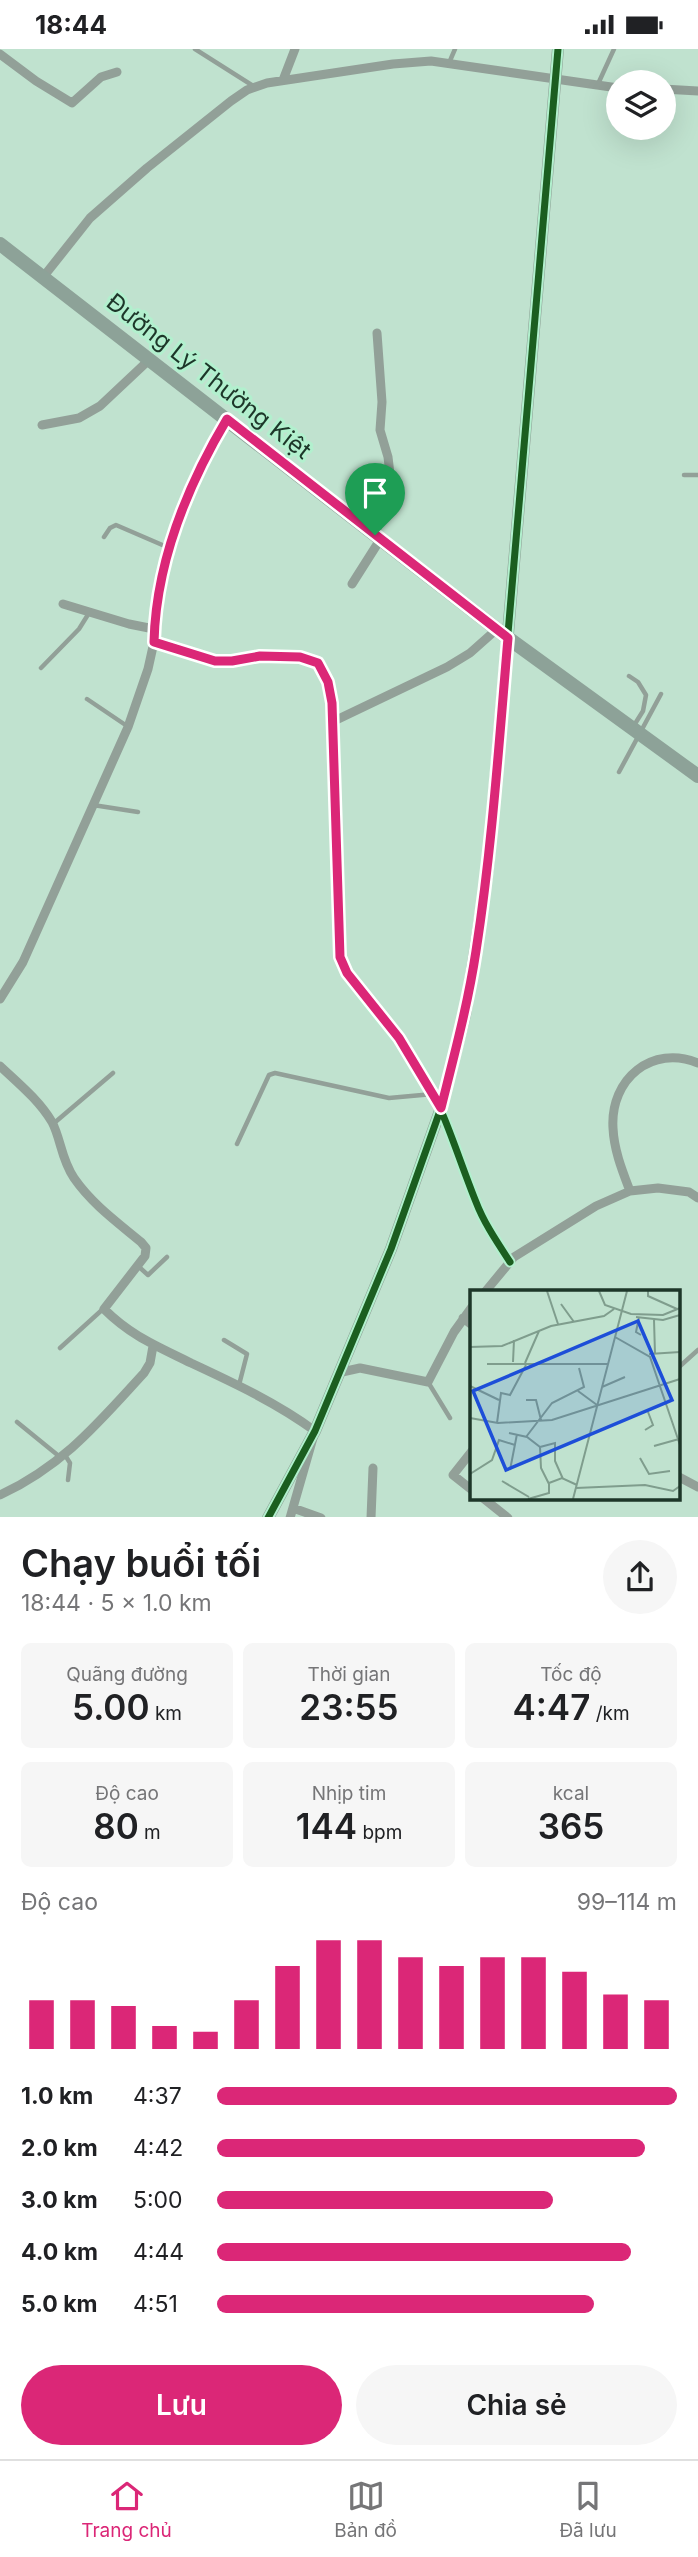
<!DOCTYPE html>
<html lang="vi">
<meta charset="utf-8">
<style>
:root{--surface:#fff;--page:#f6f6f6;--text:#202124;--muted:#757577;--line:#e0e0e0;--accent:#db2777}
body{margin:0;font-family:Inter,sans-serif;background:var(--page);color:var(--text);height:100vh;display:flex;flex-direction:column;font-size:26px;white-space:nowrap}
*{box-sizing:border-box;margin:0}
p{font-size:23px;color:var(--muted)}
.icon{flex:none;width:38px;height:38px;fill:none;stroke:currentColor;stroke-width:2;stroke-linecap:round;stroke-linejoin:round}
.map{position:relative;height:1468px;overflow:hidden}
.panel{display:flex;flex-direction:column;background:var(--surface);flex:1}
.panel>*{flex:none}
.controls{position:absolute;left:606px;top:21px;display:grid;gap:14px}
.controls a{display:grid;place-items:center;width:70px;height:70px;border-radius:50%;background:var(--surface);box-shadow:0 7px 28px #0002;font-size:35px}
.pin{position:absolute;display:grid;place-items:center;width:60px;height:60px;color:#fff;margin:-72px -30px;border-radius:50% 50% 50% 0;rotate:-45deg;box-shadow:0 0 7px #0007}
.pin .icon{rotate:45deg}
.round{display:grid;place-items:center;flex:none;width:74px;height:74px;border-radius:37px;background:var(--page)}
.headline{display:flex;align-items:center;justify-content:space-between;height:119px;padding:0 21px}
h1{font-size:38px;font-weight:600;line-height:52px}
.figures{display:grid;grid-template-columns:repeat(3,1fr);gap:10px;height:119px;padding:7px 21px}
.figures div{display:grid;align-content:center;border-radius:10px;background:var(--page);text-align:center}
.figures b{font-size:35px;font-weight:600}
.figures small{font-size:19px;font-weight:400}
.figures p{font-size:19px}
.chart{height:196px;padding:14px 21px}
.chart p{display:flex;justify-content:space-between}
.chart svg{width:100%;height:126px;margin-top:7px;stroke:var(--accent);stroke-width:6}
.button{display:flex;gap:14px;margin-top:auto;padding:14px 21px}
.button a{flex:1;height:80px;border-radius:42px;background:var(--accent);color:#fff;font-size:28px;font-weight:600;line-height:80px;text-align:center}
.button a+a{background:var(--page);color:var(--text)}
ul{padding:0 21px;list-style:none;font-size:23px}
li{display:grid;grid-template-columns:112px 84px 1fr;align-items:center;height:52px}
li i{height:18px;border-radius:9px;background:var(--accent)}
.status{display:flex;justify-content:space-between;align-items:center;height:49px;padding:0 35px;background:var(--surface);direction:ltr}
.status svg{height:19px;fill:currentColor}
.tabs{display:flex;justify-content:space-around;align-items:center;height:98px;border-top:2px solid var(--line);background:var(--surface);font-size:19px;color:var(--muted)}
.tabs a{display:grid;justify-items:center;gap:4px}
.tabs .active{color:var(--accent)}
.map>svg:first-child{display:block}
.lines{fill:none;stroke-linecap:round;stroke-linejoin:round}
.lane{stroke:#92a098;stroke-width:4.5}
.street{stroke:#92a098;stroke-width:9}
.secondary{stroke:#8d9f95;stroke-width:12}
.primary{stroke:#8da298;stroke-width:14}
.cycleway-casing{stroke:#b2f0ce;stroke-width:11}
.cycleway{stroke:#1b5e20;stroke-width:7}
.route-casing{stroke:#fff;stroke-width:14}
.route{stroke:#db2777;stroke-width:9}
.labels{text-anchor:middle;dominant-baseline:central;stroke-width:6;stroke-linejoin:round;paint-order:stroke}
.street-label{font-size:24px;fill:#1d3629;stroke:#b2f0ce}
.inset-road{fill:none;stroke:#7f9d8d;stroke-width:2}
.view{fill:#1d4ed8;fill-opacity:0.15;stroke:#1d4ed8;stroke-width:3.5}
.inset-edge{fill:none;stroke:#1d3629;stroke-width:3.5}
</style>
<div class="status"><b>18:44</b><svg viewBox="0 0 49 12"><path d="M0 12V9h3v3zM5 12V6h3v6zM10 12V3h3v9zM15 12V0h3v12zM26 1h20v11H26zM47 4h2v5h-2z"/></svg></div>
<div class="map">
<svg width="698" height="1469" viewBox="0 0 698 1469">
<rect width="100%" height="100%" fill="#c0e2cf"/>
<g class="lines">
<path class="lane" d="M195,0L255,38
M449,14L455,0
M598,35L614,0
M684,426H698
M104,488L110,479L116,476L167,498
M41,619L79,580L89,564
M629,627L638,633L646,646L643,662L633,678
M87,650L127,677
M619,723L661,645
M93,756L138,763
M53,1075L113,1024
M237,1095L269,1026L275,1024L389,1049L433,1045
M138,1217L148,1226L167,1208
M224,1291L247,1305L239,1336
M60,1299L103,1260
M679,1318L698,1301
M428,1333L450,1369
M17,1373L60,1408
M65,1406L70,1414L68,1431"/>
<path class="street" d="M0,5L36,32L72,54L101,28L117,23
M283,31L295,0
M663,40L698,42
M44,227L90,169L147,119L231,52L247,41L267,34L393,15L431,12L618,39
M42,376L79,369L100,357L150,310
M375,486L385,452L390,425L388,408L380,381L382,353L377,284
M352,535L378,494L379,488
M63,555L129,575L154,580
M154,593L215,612L260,607L310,610L318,614L323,622L328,633L332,654L340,908C358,952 402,987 426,1030C447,1069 459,1111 476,1153C484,1174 497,1193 510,1213
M332,673L447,618L470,604L497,580
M0,950L23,913L128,678L148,620L154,593L155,560L168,499L185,452L204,409L227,370
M0,1017C18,1034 39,1051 52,1073C61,1090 61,1110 74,1129C92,1155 117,1173 141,1193L146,1199L145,1207L104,1260C131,1287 157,1297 191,1314C234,1334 277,1354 315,1382L290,1469
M630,1142C622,1121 614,1101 613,1079C610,1030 652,995 698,1014
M485,1243L514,1208L596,1157L630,1142L658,1139L689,1143L698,1149
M463,1269L472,1276
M342,1323L360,1319L428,1333L454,1283L472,1258
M472,1402L453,1426L472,1441
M679,1428L698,1438
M0,1446C64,1416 98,1374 144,1324L150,1314L153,1297
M483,1449L508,1469
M293,1459L321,1469
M371,1469L373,1419"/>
<path class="secondary" d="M268,1469L315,1382L391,1200L441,1059L465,966L488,818L558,0"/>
<path class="primary" d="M0,195L508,589L698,727"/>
<defs>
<path id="cycleway" d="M154,593L215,612L260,607L310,610L318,614L323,622L328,633L332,654L340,908C358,952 402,987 426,1030C447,1069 459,1111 476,1153C484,1174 497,1193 510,1213
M268,1469L315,1382L391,1200L441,1059L465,966L488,818L558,0"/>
</defs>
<use href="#cycleway" class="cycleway-casing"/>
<use href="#cycleway" class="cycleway"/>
</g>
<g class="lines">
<defs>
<path id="route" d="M227,370L508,589C499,694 492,799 476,902C468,955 454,1007 441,1059L399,989L347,924L340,908L332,654L328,633L318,614L300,608L260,607L232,612H215L154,593C156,513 186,439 227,370Z"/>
</defs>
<use href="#route" class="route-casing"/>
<use href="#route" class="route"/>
</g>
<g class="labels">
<g class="street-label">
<text transform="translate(209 327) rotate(38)">Đường Lý Thường Kiệt</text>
</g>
</g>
<g transform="translate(470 1241)">
<rect width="210" height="210" fill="#c0e2cf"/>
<path class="inset-road" d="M77,1L88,34M129,1L135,15L161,24L193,25L210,18M178,1V6L207,19M91,14L104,32M166,27L193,30L210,25M169,27L166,42L171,45M184,30L185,64M145,47L180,67L210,155M0,57L32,56L81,36L134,26L144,19M179,64L210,62M43,72L44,50M55,73L69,41M17,74H138M0,96L29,110M132,97L155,87M108,101L127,115M56,110H66L71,130M0,128L28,133L82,130L210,89M27,133L31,103L40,105L56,75M175,140L183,135L178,122M39,143L57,147L70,157L71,178L79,194M56,147L82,113L114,97L109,78M184,156L209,149M70,157L85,153V171L93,189M170,168L179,184L200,181M40,180L47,144M0,184L22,170L29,150L45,155M32,191L59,207M106,198L175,195L203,201L210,196M58,209L79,203V193L92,188L107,195M103,209L157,1"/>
<path class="view" d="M168,31L202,110L36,180L3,101Z"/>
<rect width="210" height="210" class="inset-edge"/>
</g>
</svg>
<div class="controls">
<a><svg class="icon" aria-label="layers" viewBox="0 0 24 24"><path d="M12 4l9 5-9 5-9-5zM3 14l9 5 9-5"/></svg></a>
</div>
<div class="pin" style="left:375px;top:486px;background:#1e9e55"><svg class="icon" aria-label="arrive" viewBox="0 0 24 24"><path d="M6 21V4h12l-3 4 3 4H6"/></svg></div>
</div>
<section class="panel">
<div class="headline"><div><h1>Chạy buổi tối</h1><p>18:44 · 5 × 1.0 km</p></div><a class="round"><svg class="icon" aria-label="share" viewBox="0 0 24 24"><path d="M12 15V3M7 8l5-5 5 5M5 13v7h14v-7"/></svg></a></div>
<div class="figures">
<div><p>Quãng đường</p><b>5.00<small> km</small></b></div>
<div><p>Thời gian</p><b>23:55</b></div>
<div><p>Tốc độ</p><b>4:47<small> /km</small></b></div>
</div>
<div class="figures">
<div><p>Độ cao</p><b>80<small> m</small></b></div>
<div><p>Nhịp tim</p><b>144<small> bpm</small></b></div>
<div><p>kcal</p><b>365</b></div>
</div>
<div class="chart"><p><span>Độ cao</span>99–114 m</p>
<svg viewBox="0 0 160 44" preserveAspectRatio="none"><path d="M5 44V27M15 44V27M25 44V29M35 44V36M45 44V38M55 44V27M65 44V15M75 44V6M85 44V6M95 44V12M105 44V15M115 44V12M125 44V12M135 44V17M145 44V25M155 44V27"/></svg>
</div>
<ul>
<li><b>1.0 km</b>4:37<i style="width:100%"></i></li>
<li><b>2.0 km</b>4:42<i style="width:93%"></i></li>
<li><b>3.0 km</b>5:00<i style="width:73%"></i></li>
<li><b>4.0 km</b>4:44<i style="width:90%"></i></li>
<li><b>5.0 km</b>4:51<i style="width:82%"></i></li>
</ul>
<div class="button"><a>Lưu</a><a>Chia sẻ</a></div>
</section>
<nav class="tabs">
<a class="active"><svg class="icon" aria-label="home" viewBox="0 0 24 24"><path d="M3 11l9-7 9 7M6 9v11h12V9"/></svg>Trang chủ</a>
<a><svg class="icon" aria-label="map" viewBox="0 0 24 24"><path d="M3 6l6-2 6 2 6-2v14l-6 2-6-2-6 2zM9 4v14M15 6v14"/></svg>Bản đồ</a>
<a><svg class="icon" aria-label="saved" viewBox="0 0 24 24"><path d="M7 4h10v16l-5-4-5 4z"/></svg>Đã lưu</a>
</nav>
